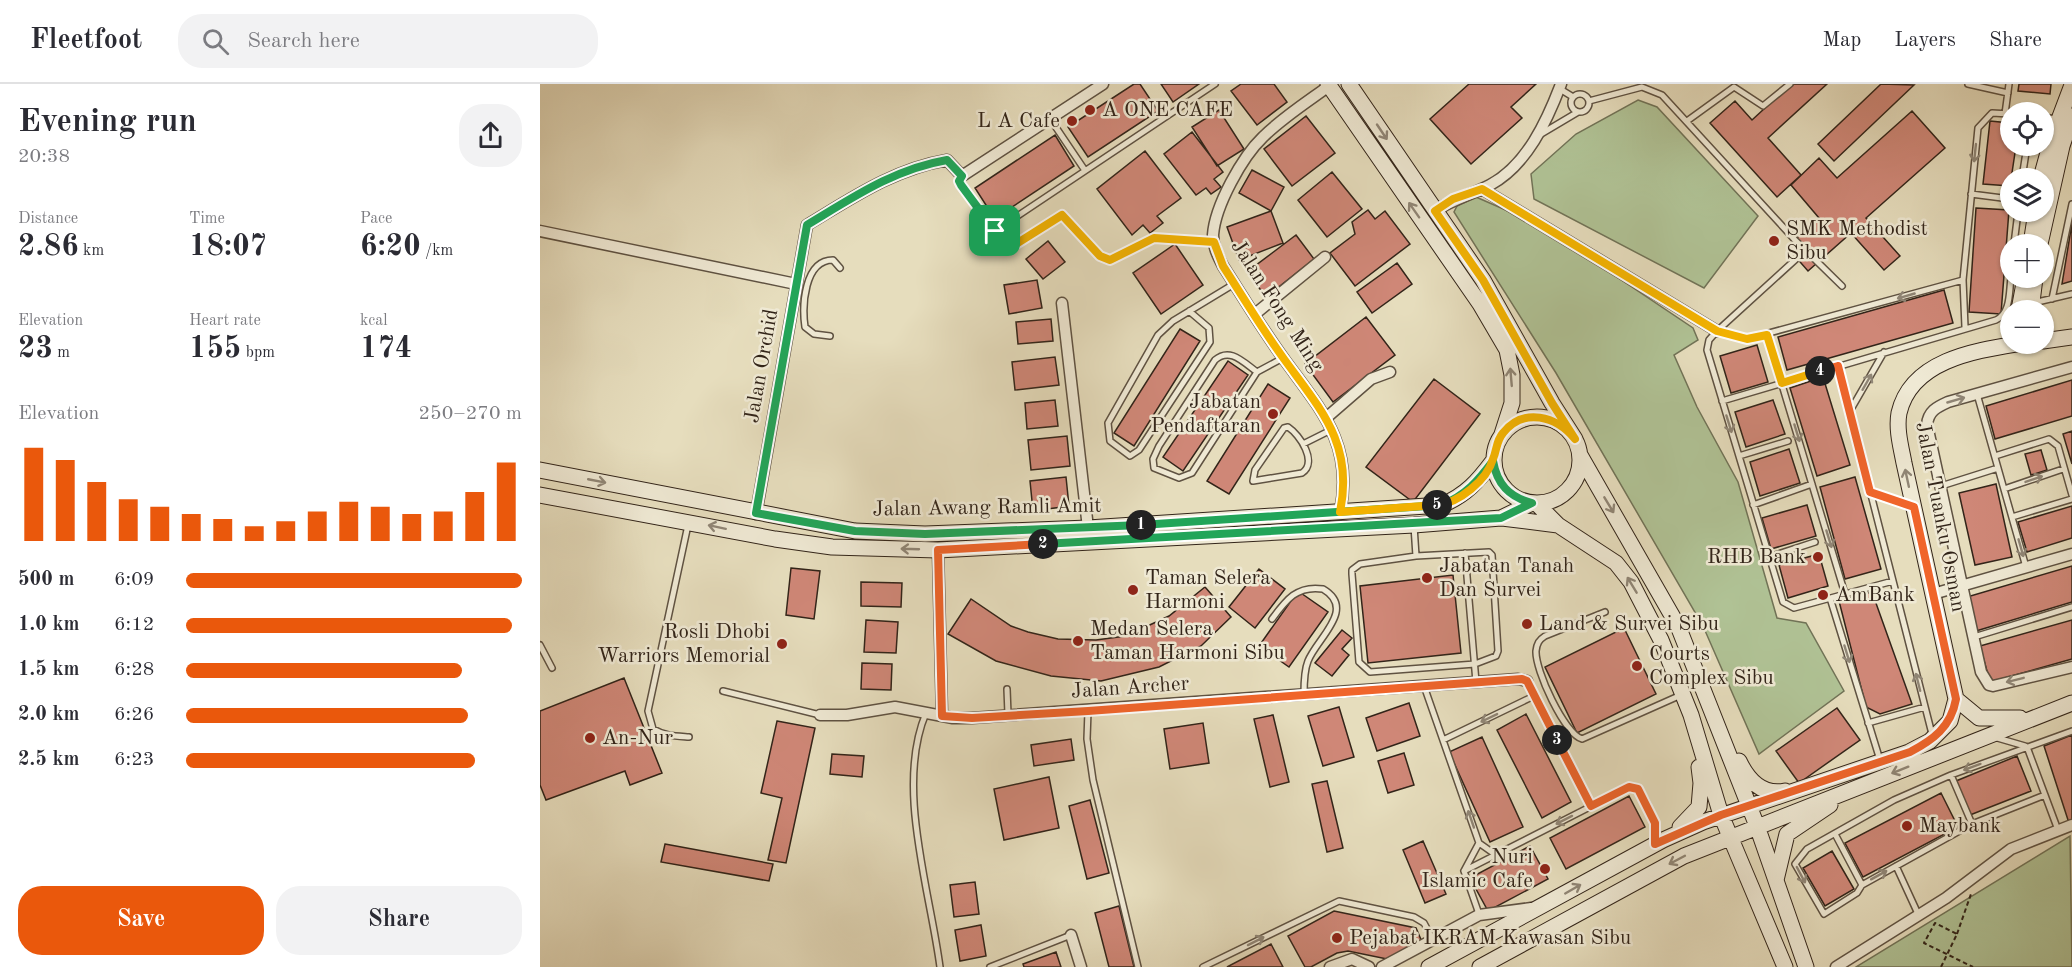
<!DOCTYPE html>
<meta charset="utf-8">
<style>
:root{--surface:#fff;--page:#f2f2f3;--text:#2b2b33;--muted:#7c7c81;--line:#e1e1e2;--accent:#ea580c}
body{margin:0;font-family:"Old Standard TT",serif;background:var(--page);color:var(--text);height:100vh;display:flex;flex-direction:column;font-size:22px;white-space:nowrap}
*{box-sizing:border-box;margin:0}
p{font-size:20px;color:var(--muted)}
.icon{flex:none;width:33px;height:33px;fill:none;stroke:currentColor;stroke-width:2;stroke-linecap:round;stroke-linejoin:round}
.map{position:relative;flex:1;overflow:hidden}
.details{display:flex;flex-direction:column;background:var(--surface);width:540px}
.details>*{flex:none}
.controls{position:absolute;left:1460px;top:18px;display:grid;gap:12px}
.controls a{display:grid;place-items:center;width:54px;height:54px;border-radius:50%;background:var(--surface);box-shadow:0 2px 4px #0004;font-size:30px}
.pin{position:absolute;display:grid;place-items:center;width:51px;height:51px;color:#fff;margin:-26px;border-radius:12px;box-shadow:0 3px 9px #0006}
.km{position:absolute;width:30px;height:30px;margin:-15px;border-radius:50%;background:#222;color:#fff;font-size:16px;line-height:30px;text-align:center}
.round{display:grid;place-items:center;flex:none;width:63px;height:63px;border-radius:24px;background:var(--page)}
.head{display:flex;align-items:center;justify-content:space-between;height:102px;padding:0 18px}
h1{font-size:33px;font-weight:700;line-height:45px}
.metrics{display:grid;grid-template-columns:repeat(3,1fr);gap:9px;height:102px;padding:6px 18px}
.metrics div{display:grid;align-content:center}
.metrics b{font-size:30px;font-weight:700}
.metrics small{font-size:16px;font-weight:400}
.metrics p{font-size:16px}
.chart{height:168px;padding:12px 18px}
.chart p{display:flex;justify-content:space-between}
.chart svg{width:100%;height:108px;margin-top:6px;stroke:var(--accent);stroke-width:6}
.button{display:flex;gap:12px;margin-top:auto;padding:12px 18px}
.button a{flex:1;height:69px;border-radius:24px;background:var(--accent);color:#fff;font-size:24px;font-weight:700;line-height:69px;text-align:center}
.button a+a{background:var(--page);color:var(--text)}
ul{padding:0 18px;list-style:none;font-size:20px}
li{display:grid;grid-template-columns:96px 72px 1fr;align-items:center;height:45px}
li i{height:15px;border-radius:8px;background:var(--accent)}
header{display:flex;align-items:center;gap:36px;box-sizing:border-box;height:84px;padding:0 30px;background:var(--surface);border-bottom:2px solid var(--line)}
header strong{font-size:28px}
nav{display:flex;gap:33px;margin-inline-start:auto;font-size:21px}
.search{width:420px;height:54px;background:var(--page);display:flex;align-items:center;gap:15px;box-sizing:border-box;padding:0 21px;border-radius:24px;color:var(--muted);font-size:22px}
main{display:flex;flex:1;min-height:0}
.map>svg:first-child{display:block}
.green{fill:#b0c295;stroke:#717357;stroke-width:1.5}
.building{fill:#cf8777;stroke:#322419;stroke-width:1.5}
.lines{fill:none;stroke-linecap:round;stroke-linejoin:round}
.lane-casing{stroke:#5f5242;stroke-width:8}
.street-casing{stroke:#5f5242;stroke-width:13}
.secondary-casing{stroke:#322419;stroke-width:17}
.path{stroke:#322419;stroke-width:2;stroke-dasharray:4.5 3;stroke-linecap:butt}
.lane{stroke:#efe9d4;stroke-width:5}
.street{stroke:#efe9d4;stroke-width:10}
.secondary{stroke:#efe9d4;stroke-width:15}
.oneway{stroke:#908676}
.split-1-casing{stroke:#fff;stroke-width:12}
.split-2-casing{stroke:#fff;stroke-width:12}
.split-3-casing{stroke:#fff;stroke-width:12}
.split-4-casing{stroke:#fff;stroke-width:12}
.split-5-casing{stroke:#fff;stroke-width:12}
.split-6-casing{stroke:#fff;stroke-width:12}
.split-1{stroke:#22a559;stroke-width:8}
.split-2{stroke:#22a559;stroke-width:8}
.split-3{stroke:#f0652b;stroke-width:8}
.split-4{stroke:#f0652b;stroke-width:8}
.split-5{stroke:#f5b400;stroke-width:8}
.split-6{stroke:#f5b400;stroke-width:8}
.poi-dot{fill:#8f2418;stroke:#efe9d4;stroke-width:2}
.labels{text-anchor:middle;dominant-baseline:central;stroke-width:5;stroke-linejoin:round;paint-order:stroke}
.poi-label{font-size:21px;fill:#322419;stroke:#efe9d4;text-anchor:start}
.street-label{font-size:21px;fill:#322419;stroke:#efe9d4}
</style>
<header>
<strong>Fleetfoot</strong>
<div class="search"><svg class="icon" aria-label="search" viewBox="0 0 24 24"><circle cx="10" cy="10" r="6"/><path d="M15 15l6 6"/></svg>Search here</div>
<nav><a>Map</a><a>Layers</a><a>Share</a></nav>
</header>
<main>
<section class="details">
<div class="head"><div><h1>Evening run</h1><p>20:38</p></div><a class="round"><svg class="icon" aria-label="share" viewBox="0 0 24 24"><path d="M12 15V3M7 8l5-5 5 5M5 13v7h14v-7"/></svg></a></div>
<div class="metrics">
<div><p>Distance</p><b>2.86<small> km</small></b></div>
<div><p>Time</p><b>18:07</b></div>
<div><p>Pace</p><b>6:20<small> /km</small></b></div>
</div>
<div class="metrics">
<div><p>Elevation</p><b>23<small> m</small></b></div>
<div><p>Heart rate</p><b>155<small> bpm</small></b></div>
<div><p>kcal</p><b>174</b></div>
</div>
<div class="chart"><p><span>Elevation</span>250–270 m</p>
<svg viewBox="0 0 160 44" preserveAspectRatio="none"><path d="M5 44V6M15 44V11M25 44V20M35 44V27M45 44V30M55 44V33M65 44V35M75 44V38M85 44V36M95 44V32M105 44V28M115 44V30M125 44V33M135 44V32M145 44V24M155 44V12"/></svg>
</div>
<ul>
<li><b>500 m</b>6:09<i style="width:100%"></i></li>
<li><b>1.0 km</b>6:12<i style="width:97%"></i></li>
<li><b>1.5 km</b>6:28<i style="width:82%"></i></li>
<li><b>2.0 km</b>6:26<i style="width:84%"></i></li>
<li><b>2.5 km</b>6:23<i style="width:86%"></i></li>
</ul>
<div class="button"><a>Save</a><a>Share</a></div>
</section>
<div class="map">
<svg width="1532" height="883" viewBox="0 0 1532 883">
<rect width="100%" height="100%" fill="#e6ddbd"/>
<filter id="stains"><feTurbulence type="fractalNoise" baseFrequency=".00333" numOctaves="4"/><feColorMatrix values="0 0 0 0 .2 0 0 0 0 .09 0 0 0 0 .02 0 0 0 .5 -.17"/></filter>
<radialGradient id="worn" r=".72"><stop offset=".6" stop-color="#630" stop-opacity="0"/><stop offset="1" stop-color="#630" stop-opacity=".3"/></radialGradient>
<path class="green" d="M1098,16L1117,23L1218,132L1164,204L994,115L991,90L1036,50Z
M936,113L977,131L1056,179L1153,244L1158,256L1134,271L1157,323L1198,398L1237,534L1266,539L1304,607L1219,670L1163,542L1016,289L914,128L917,122Z
M1530,752L1532,883H1316Z"/>
<path class="building" d="M594,0H600L618,27L548,73L528,43Z
M621,0H659L633,18Z
M701,0H734L747,18L717,41L691,7Z
M929,0H996L971,23L982,34L931,80L890,35Z
M1251,0H1287L1228,54L1261,91L1237,113L1170,39L1195,17L1212,36Z
M1341,0L1374,1L1294,77L1278,60Z
M1479,0H1511L1510,10L1478,7Z
M679,26L704,65L677,82L652,43Z
M1372,27L1405,64L1326,134L1360,172L1344,186L1311,149L1268,187L1247,163L1279,134L1251,101L1279,74L1297,94Z
M766,32L795,69L752,102L724,65Z
M1450,37L1470,39V62H1476L1470,102L1443,100Z
M652,48L683,88L674,95L681,103L671,110L666,104L656,111L624,70Z
M515,51L534,82L457,133L453,132L435,104Z
M605,67L641,114L617,132L623,139L610,149L603,141L592,151L557,105Z
M712,86L744,103L731,127L699,109Z
M792,88L822,125L787,153L758,116Z
M1436,124L1469,126L1461,230L1429,228Z
M828,126L835,135L845,127L870,160L815,202L790,169L815,150L812,138Z
M731,127L743,159L699,176L687,143Z
M1532,139V197L1522,200Z
M756,151L774,175L726,213L707,188Z
M508,157L525,178L503,195L486,175Z
M635,160L663,201L621,230L593,189Z
M857,179L872,200L832,229L817,208Z
M497,196L502,224L469,230L464,201Z
M1404,206L1413,239L1247,286L1238,253Z
M826,233L855,271L793,318L765,280Z
M511,235L513,257L478,260L476,238Z
M640,245L660,257L594,362L574,349Z
M1217,261L1228,298L1191,309L1180,272Z
M515,273L519,301L475,306L472,278Z
M688,277L708,291L643,387L623,373Z
M1283,293L1310,381L1277,392L1250,304Z
M894,295L940,330L873,418L826,383Z
M1532,296V332L1455,355L1446,322Z
M728,300L750,314L689,410L667,397Z
M515,316L518,342L487,345L485,319Z
M1233,316L1245,350L1206,363L1195,328Z
M1532,347V380L1523,350Z
M527,352L530,382L491,386L488,356Z
M1249,365L1260,399L1220,412L1210,378Z
M1501,366L1507,386L1491,391L1485,370Z
M526,393L529,422L493,427L490,397Z
M1315,393L1341,485L1305,495L1280,403Z
M1456,400L1472,473L1435,481L1419,409Z
M1267,421L1276,452L1231,465L1222,434Z
M1532,422V454L1487,468L1478,438Z
M1279,470L1288,502L1248,514L1239,481Z
M1532,482V518L1436,547L1427,513Z
M251,484L280,487L274,535L246,531Z
M719,485L745,505L715,544L689,523Z
M913,491L921,569L828,579L820,502Z
M321,498L362,499L361,523L321,522Z
M665,503L691,533L661,562L619,583L561,597L511,592L456,577L408,550L431,515L471,542L488,548L518,555L556,556L586,552L629,532Z
M758,507L788,528L749,583L719,562Z
M1332,508L1372,620L1340,630L1326,623L1299,517Z
M326,536L358,538L356,569L324,568Z
M1532,536V575L1450,598L1440,562Z
M1084,544L1116,610L1037,649L1005,583Z
M802,546L812,554L802,565L809,571L792,592L775,579Z
M322,579L352,580L351,606L321,605Z
M84,594L122,689L90,701L85,687L6,716L0,701V627Z
M869,619L880,652L837,667L826,634Z
M799,623L814,673L783,682L768,632Z
M1297,624L1320,656L1259,699L1236,667Z
M986,630L1031,718L1002,734L957,646Z
M733,631L749,698L730,703L714,635Z
M237,637L275,644L246,779L228,776L242,714L221,709Z
M663,639L669,679L630,685L624,645Z
M1532,651V738L1529,739L1504,662Z
M942,653L983,743L950,758L909,668Z
M531,655L534,676L494,682L491,661Z
M864,669L874,701L848,709L838,677Z
M292,670L324,672L322,693L290,690Z
M1477,672L1491,707L1430,731L1416,697Z
M509,693L519,744L464,756L454,705Z
M787,697L803,764L787,768L772,700Z
M1401,709L1418,743L1323,793L1305,759Z
M1089,712L1105,743L1026,785L1010,754Z
M550,716L569,789L547,795L529,722Z
M883,757L906,810L885,819L863,766Z
M125,760L233,780L229,797L121,778Z
M990,762L1008,795L948,827L930,794Z
M1292,767L1314,805L1285,822L1263,784Z
M435,798L439,830L414,833L410,801Z
M579,822L594,883H569L555,829Z
M794,827L876,844L882,858L847,875L808,867L797,869L771,883H765L748,852Z
M441,841L446,872L420,877L415,846Z
M731,860L743,883H687Z
M516,868L521,883H484L483,880Z"/>
<g class="lines">
<defs>
<path id="lane" d="M1428,0L1468,9
M1020,5L1033,13
M1031 19a9 9 0 1 1 18 0a9 9 0 1 1-18 0Z
M1049,17L1102,3L1122,11L1255,156L1302,202
M1465,30L1469,0
M1503,33L1516,35
M511,36L544,85
M1147,37L1194,3L1223,22L1250,0
M1001,50L1038,28
M422,92L421,101L455,147L675,0
M1482,94L1487,62
M1431,110L1470,115
M455,147L467,161L473,162L522,131L560,172L570,176L614,154L674,158
M1474,160L1478,128
M1266,166L1177,247L1169,256L1167,266L1243,518L1254,524L1353,497
M1512,215L1532,120
M1493,219L1532,210
M649,227L669,244L670,258L599,366L590,372L570,357L568,339L618,251L633,237L694,200
M1425,243L1423,196L1438,44L1452,29L1470,30
M1177,247L1207,255L1423,196
M1227,251L1305,510
M290,252L274,250L265,243C262,222 264,176 293,176L300,184
M1298,281L1392,650
M717,288C703,278 690,263 675,276L619,362L613,375L614,384L639,394L652,389L717,288L743,274
M1437,310L1486,483
M1182,317L1456,236C1471,229 1469,208 1471,194
M1310,327L1344,268
M748,343C760,351 778,378 762,389L713,397L715,386L744,344Z
M763,360L791,346
M1199,372L1248,357
M1455,372L1509,355L1518,362L1532,411
M1401,402L1458,384
M1464,405L1523,385
M1330,408L1372,422
M1213,421L1272,400
M1472,433L1532,415
M148,441L108,627L113,645C125,652 135,652 149,653
M874,442L876,472
M949,468L952,471L958,567L956,572L935,580L830,588L819,578L812,490V486L820,480L876,472Z
M925,469L936,598
M1229,473L1275,458
M1290,514L1340,676
M1065,528L1005,552C999,556 997,559 996,567C995,586 1024,649 1042,655L1141,611
M732,535C746,516 757,501 783,505C817,525 777,554 768,577C764,587 764,599 764,610
M1434,553L1532,523
M0,561L12,584
M987,597L1051,722
M884,602L939,759L924,787L939,830
M467,605L468,630
M183,607L280,631
M548,627L547,655L553,696L598,883
M386,629C355,702 390,806 400,883
M1328,639L1385,623
M1454,653L1485,662
M903,656L994,612
M1487,663L1518,746
M1411,691L1432,740
M1505,711L1432,740L1322,801L1317,809L1284,830L1255,780L1267,765L1354,716L1411,691L1532,647
M1295,750L1322,801
M939,759L956,771
M1356,782L1379,832
M924,787L1091,702C1106,705 1118,744 1116,758
M450,883L531,851
M663,883L799,817L874,833L884,839L893,856"/>
<path id="street" d="M789,2C767,18 742,34 723,53C702,73 675,122 673,151C673,163 678,172 683,182C703,213 722,245 744,275C781,326 814,360 800,428
M942,105L1177,247
M895,127C913,115 931,111 950,101C987,81 1007,37 1021,0
M0,147L256,200
M522,219L548,444
M715,230L785,173
M1532,283L1408,318C1397,323 1388,327 1387,341L1441,588L1449,601L1453,602L1532,583
M786,334L831,295L850,288
M216,430L267,141C312,114 354,85 407,76L422,92L563,0
M398,466L402,632
M1393,510L1532,470
M280,631H307L355,623L413,634H432L978,595L987,597
M531,851L541,883
M790,883L812,875L829,883
M842,883L939,831L991,824
M1296,883L1406,814L1471,765L1532,741"/>
<path id="secondary" d="M788,0L940,220L967,266L972,291V319L962,350
M809,0L943,196L1012,319L1035,355
M1501,94L1512,54L1532,1
M1491,160L1496,128
M1500,160L1522,62L1532,32
M1479,226L1485,194
M1491,226L1495,194
M1503,257L1532,253
M954 376a43 43 0 1 1 86 0a43 43 0 1 1-86 0Z
M1040,371L1138,542L1217,742L1266,883
M0,386L315,447L385,450L548,444L902,421C926,411 938,397 953,377
M0,411L235,455L292,463L398,466L874,441L961,434L992,419
M996,419L1018,441L1076,479L1091,498L1121,556L1151,631L1181,731L1245,883
M962,434L1018,441
M1416,615L1439,634H1480
M1199,677C1208,696 1222,712 1245,707
M1140,743L1159,723L1161,699L1159,683
M1236,796L1247,750L1290,721
M889,883L1123,756L1163,738L1369,668L1390,657L1410,637L1416,615L1364,379C1361,363 1356,345 1359,329C1371,277 1433,267 1476,260
M940,883L1144,772L1532,619"/>
</defs>
<use href="#lane" class="lane-casing"/>
<use href="#street" class="street-casing"/>
<use href="#secondary" class="secondary-casing"/>
<path class="path" d="M1417,850L1431,810
M1401,883L1417,850L1395,839L1384,859L1433,883"/>
<use href="#lane" class="lane"/>
<use href="#street" class="street"/>
<use href="#secondary" class="secondary"/>
</g>
<defs><path id="oneway-shaft" d="M-6 0H5M1.5-3L5.5 0L1.5 3" fill="none" stroke-width="1.6" stroke-linecap="round" stroke-linejoin="round" transform="scale(1.5)"/></defs>
<g class="oneway">
<use href="#oneway-shaft" transform="translate(842 48) rotate(56)"/>
<use href="#oneway-shaft" transform="translate(1435 69) rotate(96)"/>
<use href="#oneway-shaft" transform="translate(874 126) rotate(-125)"/>
<use href="#oneway-shaft" transform="translate(1366 212) rotate(164)"/>
<use href="#oneway-shaft" transform="translate(971 293) rotate(-95)"/>
<use href="#oneway-shaft" transform="translate(1327 298) rotate(-60)"/>
<use href="#oneway-shaft" transform="translate(1416 316) rotate(-16)"/>
<use href="#oneway-shaft" transform="translate(1189 340) rotate(73)"/>
<use href="#oneway-shaft" transform="translate(1257 349) rotate(73)"/>
<use href="#oneway-shaft" transform="translate(1367 394) rotate(-102)"/>
<use href="#oneway-shaft" transform="translate(1494 395) rotate(-19)"/>
<use href="#oneway-shaft" transform="translate(57 397) rotate(11)"/>
<use href="#oneway-shaft" transform="translate(1069 421) rotate(59)"/>
<use href="#oneway-shaft" transform="translate(177 443) rotate(-168)"/>
<use href="#oneway-shaft" transform="translate(1289 455) rotate(73)"/>
<use href="#oneway-shaft" transform="translate(1481 464) rotate(74)"/>
<use href="#oneway-shaft" transform="translate(370 465) rotate(-178)"/>
<use href="#oneway-shaft" transform="translate(1092 501) rotate(-121)"/>
<use href="#oneway-shaft" transform="translate(1307 570) rotate(73)"/>
<use href="#oneway-shaft" transform="translate(1475 596) rotate(166)"/>
<use href="#oneway-shaft" transform="translate(1378 598) rotate(-104)"/>
<use href="#oneway-shaft" transform="translate(949 634) rotate(154)"/>
<use href="#oneway-shaft" transform="translate(1432 683) rotate(160)"/>
<use href="#oneway-shaft" transform="translate(1360 686) rotate(158)"/>
<use href="#oneway-shaft" transform="translate(931 735) rotate(-109)"/>
<use href="#oneway-shaft" transform="translate(1024 736) rotate(153)"/>
<use href="#oneway-shaft" transform="translate(1137 776) rotate(152)"/>
<use href="#oneway-shaft" transform="translate(1261 791) rotate(62)"/>
<use href="#oneway-shaft" transform="translate(1339 791) rotate(-29)"/>
<use href="#oneway-shaft" transform="translate(1033 805) rotate(-30)"/>
<use href="#oneway-shaft" transform="translate(716 857) rotate(-27)"/>
</g>
<g class="lines">
<defs>
<path id="split-1" d="M455,147L421,101L419,97L422,92L407,76C354,85 312,114 267,141L216,429L315,447L385,450L601,441"/>
<path id="split-2" d="M503,460L961,434L992,419C969,413 957,400 953,377C938,397 926,411 902,421L601,441"/>
<path id="split-3" d="M503,460L398,466L402,632L432,634L548,627L982,595L987,597L1017,656"/>
<path id="split-4" d="M1017,656L1051,722L1089,703L1098,705L1115,739V760L1181,731L1370,668C1393,656 1411,643 1416,615L1374,423L1330,408L1298,282L1280,287"/>
<path id="split-5" d="M897,421C919,419 947,396 953,375C957,366 956,357 963,349C984,323 1016,332 1035,355L1012,319L943,196L895,127L913,115L942,105L1177,247L1207,255L1227,251L1242,299L1280,287"/>
<path id="split-6" d="M455,147L467,161L473,162L522,131L560,172L570,176L614,154L674,158L683,182C703,213 722,245 744,275C781,326 814,360 800,428L897,421"/>
</defs>
<use href="#split-1" class="split-1-casing"/>
<use href="#split-2" class="split-2-casing"/>
<use href="#split-3" class="split-3-casing"/>
<use href="#split-4" class="split-4-casing"/>
<use href="#split-5" class="split-5-casing"/>
<use href="#split-6" class="split-6-casing"/>
<use href="#split-1" class="split-1"/>
<use href="#split-2" class="split-2"/>
<use href="#split-3" class="split-3"/>
<use href="#split-4" class="split-4"/>
<use href="#split-5" class="split-5"/>
<use href="#split-6" class="split-6"/>
</g>
<g class="poi-dot">
<circle cx="550" cy="26" r="6"/>
<circle cx="532" cy="37" r="6"/>
<circle cx="1234" cy="157" r="6"/>
<circle cx="733" cy="330" r="6"/>
<circle cx="1278" cy="473" r="6"/>
<circle cx="887" cy="494" r="6"/>
<circle cx="593" cy="506" r="6"/>
<circle cx="1283" cy="511" r="6"/>
<circle cx="987" cy="540" r="6"/>
<circle cx="538" cy="557" r="6"/>
<circle cx="242" cy="560" r="6"/>
<circle cx="1097" cy="582" r="6"/>
<circle cx="50" cy="654" r="6"/>
<circle cx="1367" cy="742" r="6"/>
<circle cx="1005" cy="785" r="6"/>
<circle cx="797" cy="854" r="6"/>
</g>
<g class="labels">
<g class="poi-label">
<text x="562" y="26">A ONE CAFE</text>
<text x="520" y="37" text-anchor="end">L A Cafe</text>
<text x="1246" y="145">SMK Methodist<tspan x="1246" dy="24">Sibu</tspan></text>
<text x="721" y="318" text-anchor="end">Jabatan<tspan x="721" dy="24">Pendaftaran</tspan></text>
<text x="1266" y="473" text-anchor="end">RHB Bank</text>
<text x="899" y="482">Jabatan Tanah<tspan x="899" dy="24">Dan Survei</tspan></text>
<text x="605" y="494">Taman Selera<tspan x="605" dy="24">Harmoni</tspan></text>
<text x="1295" y="511">AmBank</text>
<text x="999" y="540">Land &amp; Survei Sibu</text>
<text x="550" y="545">Medan Selera<tspan x="550" dy="24">Taman Harmoni Sibu</tspan></text>
<text x="230" y="548" text-anchor="end">Rosli Dhobi<tspan x="230" dy="24">Warriors Memorial</tspan></text>
<text x="1109" y="570">Courts<tspan x="1109" dy="24">Complex Sibu</tspan></text>
<text x="62" y="654">An-Nur</text>
<text x="1379" y="742">Maybank</text>
<text x="993" y="773" text-anchor="end">Nuri<tspan x="993" dy="24">Islamic Cafe</tspan></text>
<text x="809" y="854">Pejabat IKRAM Kawasan Sibu</text>
</g>
<g class="street-label">
<text transform="translate(737 222) rotate(57)">Jalan Fong Ming</text>
<text transform="translate(222 282) rotate(-80)">Jalan Orchid</text>
<text transform="translate(447 424) rotate(-1)">Jalan Awang Ramli Amit</text>
<text transform="translate(1400 433) rotate(79)">Jalan Tuanku Osman</text>
<text transform="translate(590 604) rotate(-4)">Jalan Archer</text>
</g>
</g>
<rect width="100%" height="100%" filter="url(#stains)"/>
<rect width="100%" height="100%" fill="url(#worn)"/>
</svg>
<div class="controls">
<a><svg class="icon" aria-label="locate" viewBox="0 0 24 24"><circle cx="12" cy="12" r="6"/><path d="M12 2v4M12 18v4M2 12h4M18 12h4"/></svg></a>
<a><svg class="icon" aria-label="layers" viewBox="0 0 24 24"><path d="M12 4l9 5-9 5-9-5zM3 14l9 5 9-5"/></svg></a>
<a>+</a>
<a>−</a>
</div>
<div class="pin" style="left:455px;top:147px;background:#1e9e55"><svg class="icon" aria-label="arrive" viewBox="0 0 24 24"><path d="M6 21V4h12l-3 4 3 4H6"/></svg></div>
<b class="km" style="left:601px;top:441px">1</b>
<b class="km" style="left:503px;top:460px">2</b>
<b class="km" style="left:1017px;top:656px">3</b>
<b class="km" style="left:1280px;top:287px">4</b>
<b class="km" style="left:897px;top:421px">5</b>
</div>
</main>
